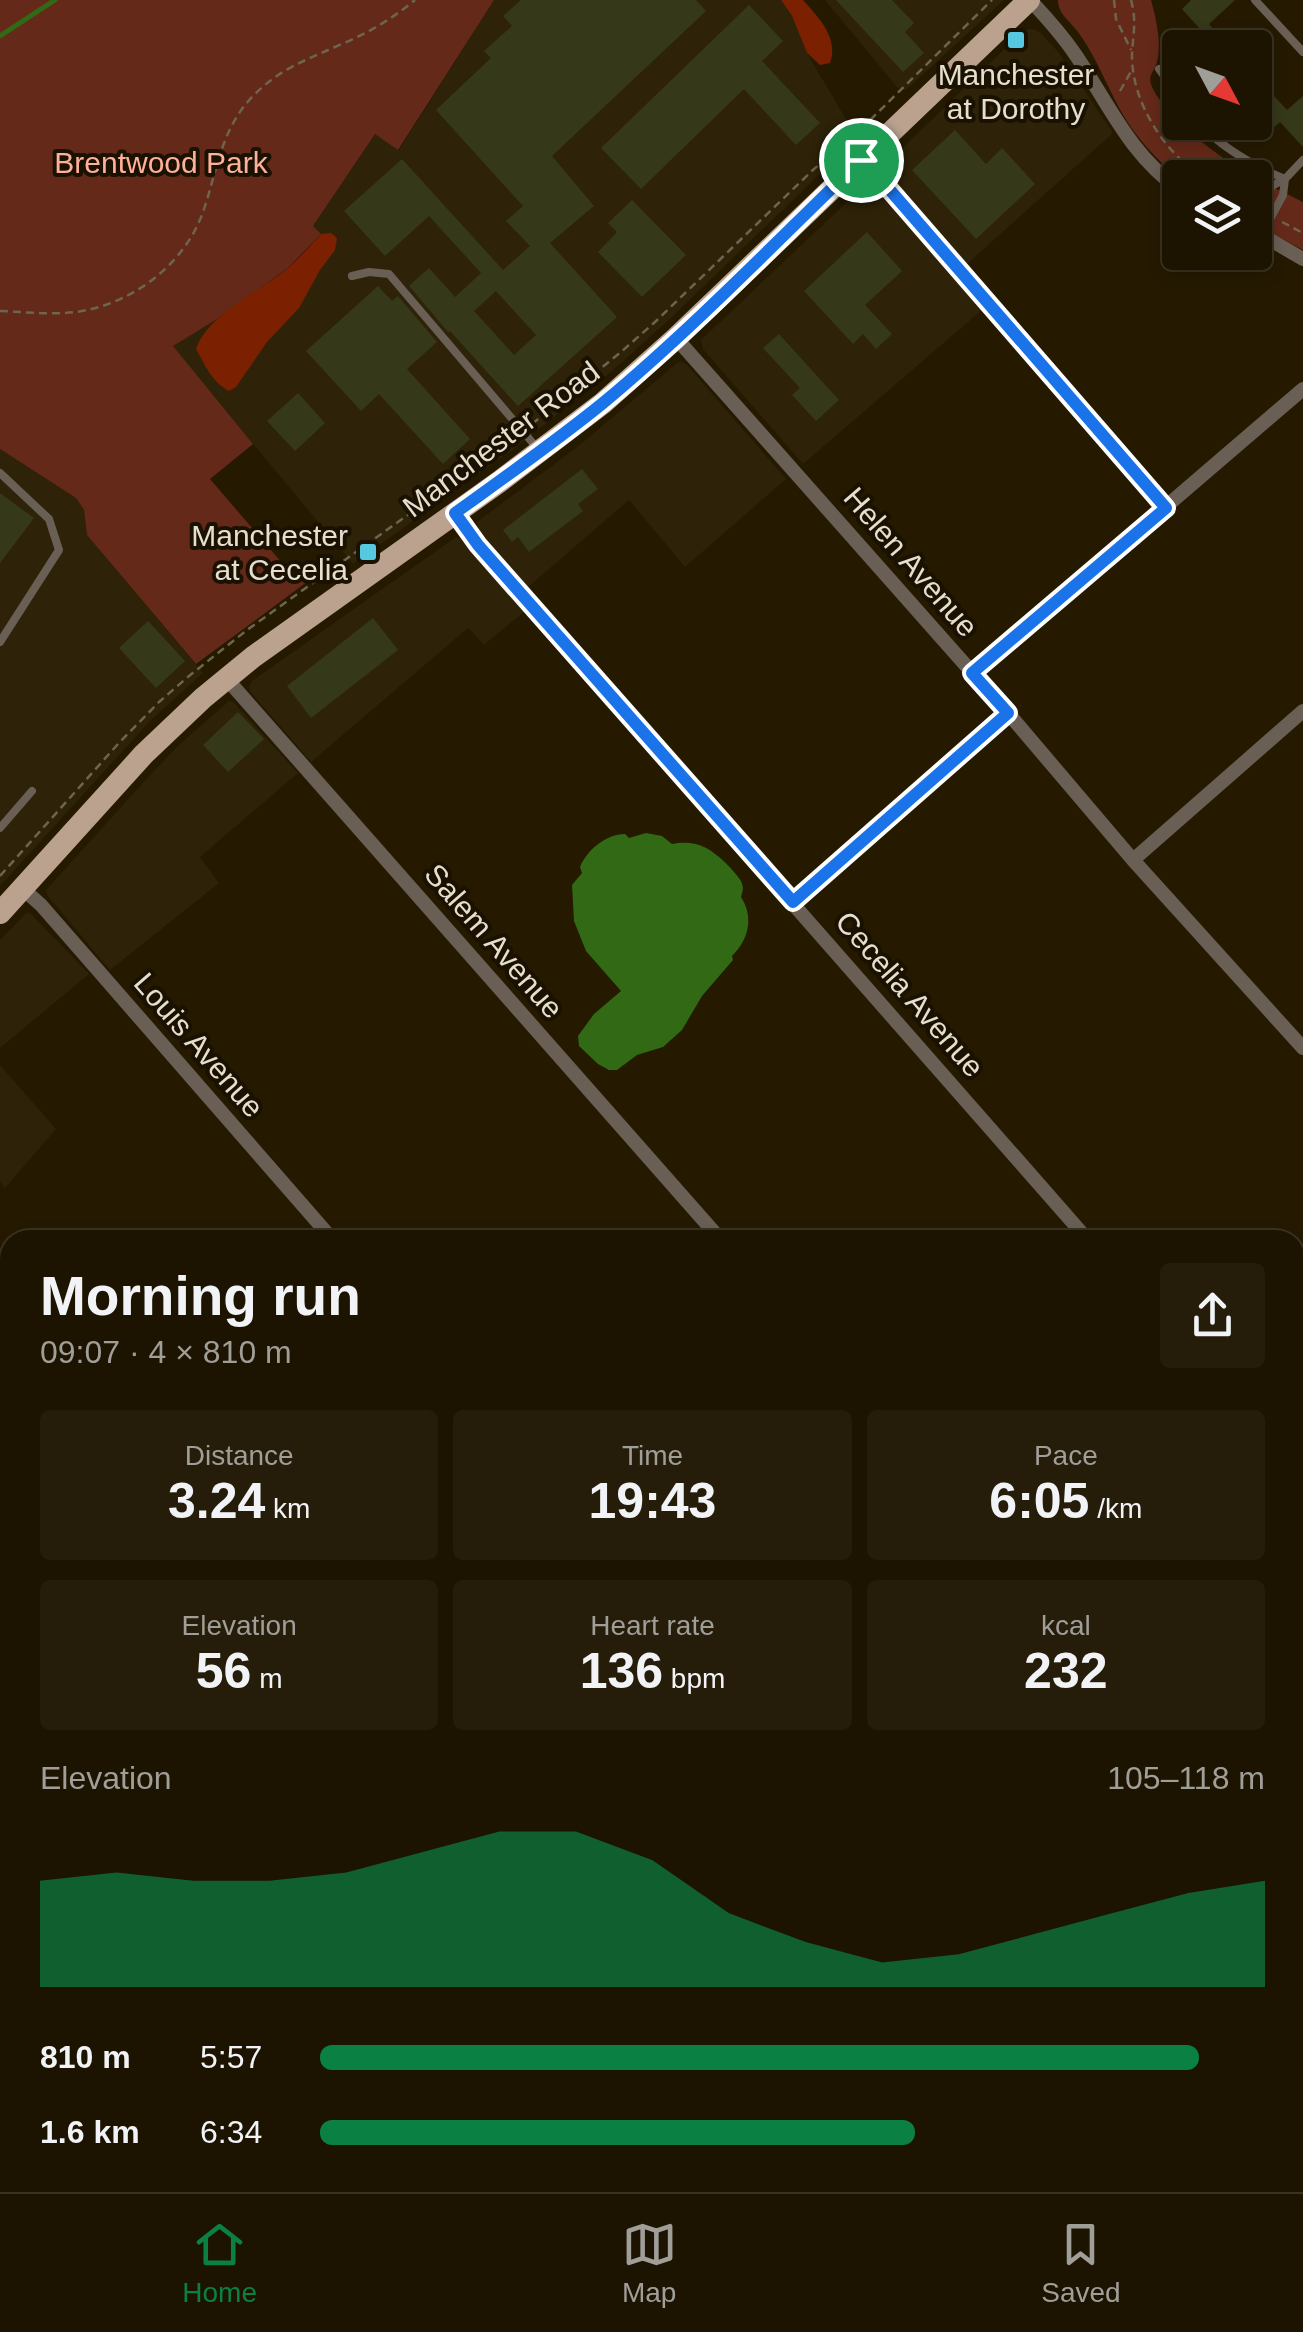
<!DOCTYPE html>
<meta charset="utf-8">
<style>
:root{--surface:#1c1400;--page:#251d0a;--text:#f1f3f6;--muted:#a09e99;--line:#3a3322;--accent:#0b8043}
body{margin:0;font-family:Helvetica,sans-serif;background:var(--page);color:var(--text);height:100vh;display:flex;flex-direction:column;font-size:38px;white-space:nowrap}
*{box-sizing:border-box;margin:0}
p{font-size:32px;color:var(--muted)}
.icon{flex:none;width:55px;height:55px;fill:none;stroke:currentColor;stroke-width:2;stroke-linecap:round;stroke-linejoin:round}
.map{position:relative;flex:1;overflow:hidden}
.drawer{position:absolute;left:0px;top:1230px;width:1305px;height:962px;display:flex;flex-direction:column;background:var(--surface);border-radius:30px 30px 0 0;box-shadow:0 5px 15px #0003,0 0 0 2px var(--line)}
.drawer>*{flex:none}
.needle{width:65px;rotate:131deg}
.tools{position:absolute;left:1162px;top:30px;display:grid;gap:20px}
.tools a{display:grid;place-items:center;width:110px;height:110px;border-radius:10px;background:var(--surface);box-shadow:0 5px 15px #0003,0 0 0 2px var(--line);font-size:50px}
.pin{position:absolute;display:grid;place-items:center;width:85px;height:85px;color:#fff;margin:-42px;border:5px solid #fff;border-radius:50%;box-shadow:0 2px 10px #0007}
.round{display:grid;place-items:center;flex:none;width:105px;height:105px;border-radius:10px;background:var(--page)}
.overview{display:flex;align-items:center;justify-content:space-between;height:170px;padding:0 40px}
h1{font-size:55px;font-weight:600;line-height:75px}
.figures{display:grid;grid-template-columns:repeat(3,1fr);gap:15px;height:170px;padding:10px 40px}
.figures div{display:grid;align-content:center;border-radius:10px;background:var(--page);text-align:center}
.figures b{font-size:50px;font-weight:600}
.figures small{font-size:28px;font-weight:400}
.figures p{font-size:28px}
.chart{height:280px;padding:20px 40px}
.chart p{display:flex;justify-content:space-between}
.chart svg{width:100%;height:180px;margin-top:10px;fill:var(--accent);opacity:.7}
ul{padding:0 40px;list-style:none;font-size:32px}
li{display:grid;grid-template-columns:160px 120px 1fr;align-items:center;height:75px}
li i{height:25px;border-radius:12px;background:var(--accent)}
.tab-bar{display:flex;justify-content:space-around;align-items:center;height:140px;border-top:2px solid var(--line);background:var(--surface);font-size:28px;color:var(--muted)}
.tab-bar a{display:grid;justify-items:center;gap:5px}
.tab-bar .selected{color:var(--accent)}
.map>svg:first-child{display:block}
.built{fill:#2e2308}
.green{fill:#642919}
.forest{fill:#7b2101}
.water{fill:#316914}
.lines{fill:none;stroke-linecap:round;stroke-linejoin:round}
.stream{stroke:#316914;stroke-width:5}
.building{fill:#36381a;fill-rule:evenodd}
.path{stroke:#6e654e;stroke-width:2.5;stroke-dasharray:8 5;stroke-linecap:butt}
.service{stroke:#6a5f55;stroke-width:8}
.minor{stroke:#6a5f55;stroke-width:14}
.primary{stroke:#baa28f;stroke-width:22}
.route-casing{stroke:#fff;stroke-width:20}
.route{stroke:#1a73e8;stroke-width:12}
.poi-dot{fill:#56c9e0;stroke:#1b1100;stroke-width:4}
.labels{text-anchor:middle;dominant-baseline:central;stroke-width:8;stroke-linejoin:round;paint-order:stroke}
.poi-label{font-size:30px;fill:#e6dfcf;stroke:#1b1100}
.park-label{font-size:30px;fill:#fdb09a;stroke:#1b1100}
.street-label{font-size:30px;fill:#e6dfcf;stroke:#1b1100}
</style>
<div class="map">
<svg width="1303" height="2192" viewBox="0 0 1303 2192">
<rect width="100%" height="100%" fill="#251a00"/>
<path class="built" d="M494,0H781L792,16L807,53L857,138L672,317L612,371L515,448L353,564L172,346L288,268L321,234L313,226L375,134L399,150Z
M825,0H1004L906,90L897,87Z
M1032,29L1040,32L1059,53L1113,133L966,265L888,174L885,165L1024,30Z
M866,184L875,186L982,310L803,464L703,349L701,340Z
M682,362L687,365L786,479L685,567L629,500L527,588L478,530L477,522L581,444L677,363Z
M0,449L76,498L84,510L87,535L203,673L150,721L0,886Z
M456,537L462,540L524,612L484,645L468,628L311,762L250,691L249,686L252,681Z
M229,701L233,702L298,773L200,857L219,883L110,970L47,895L46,890L151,774L181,743Z
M27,912L31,914L89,974L0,1048V940Z
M0,1065L56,1129L5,1188L0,1182Z"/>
<path class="green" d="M0,0H494L398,150L375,134L313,226L321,234L288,268L217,319L173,346L253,444L210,479L295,578L307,572L311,579L196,664L87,535L84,510L76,498L0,449Z
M1058,0H1151C1156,18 1162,44 1157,62C1155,71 1148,74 1151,84C1162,116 1225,162 1254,177L1180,179C1164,166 1149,151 1136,134C1112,103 1102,65 1078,32C1070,21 1058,14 1058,0Z
M1255,178L1303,202V250L1255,224Z
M10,1845V2028L0,2030V1854Z
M892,2183H1015L1038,2192H912Z"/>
<path class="forest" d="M781,0H803C819,18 839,38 830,63L820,65L807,53L792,16Z
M331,233L337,238L335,250L320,270L299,308L267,342L236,387L229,391C212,382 205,365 196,349C208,314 259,292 287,269C299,259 310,246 321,234Z"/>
<path class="water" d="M646,833L662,836L672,844C682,842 694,842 704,847C716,852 734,870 741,881C744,888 743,890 741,897C754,917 749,939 732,956L733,960L702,996L682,1030L663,1047L637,1055L617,1070H609L598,1064L579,1046L578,1036L594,1014L621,991L586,951L574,921L572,885L582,873L580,867C587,850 606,834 625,834L629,838Z"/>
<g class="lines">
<path class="stream" d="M0,36L55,0
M0,1949L10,1960
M924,2182L943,2192"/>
</g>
<path class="building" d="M521,0H696L706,11L552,156L594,206L550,243L617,317L518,406L450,331L448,332L409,286L429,268L455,297L481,273L429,216L385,256L344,211L402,159L503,270L530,246L506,221L523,206L436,110L491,58L484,51L512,26L503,16ZM496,291L536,335L514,355L474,311Z
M836,0H892L914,23L905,32L924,53L903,72Z
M1191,0H1235L1209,24L1230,48H1179L1200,29L1182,9Z
M749,5L783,41L762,61L820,123L796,145L744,89L641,189L601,148Z
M1255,75L1287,110L1303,96V147L1280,122L1268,133L1255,120Z
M955,130L986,164L1002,148L1035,184L976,239L912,170Z
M632,200L686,255L642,297L598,252L617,232L608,223Z
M867,232L902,271L865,305L892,334L876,349L863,334L853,344L804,291Z
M378,286L392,301L398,296L437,342L407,369L470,439L443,464L379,394L361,411L306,351Z
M779,334L839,400L816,421L792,395L800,388L763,348Z
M298,393L325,423L295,451L267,421Z
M582,469L598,489L578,504L583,511L529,552L518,537L512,542L503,530Z
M0,493L34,518L0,563Z
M373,618L398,650L311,718L287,686Z
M148,621L185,661L156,688L119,648Z
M238,712L264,739L228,772L203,745Z"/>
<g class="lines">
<path class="path" d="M1114,0L1116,19L1131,50
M1131,0C1137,22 1133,33 1132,54C1131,101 1164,153 1204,178
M1120,91L1133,68
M1282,222L1303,233
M0,311C25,312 51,315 76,312C134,304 188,262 205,206C218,166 222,128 253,96C280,68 309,59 344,43C370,32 393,18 415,0
M532,424L621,352L655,322L814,169L859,131L992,0
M0,876L118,744L159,702L189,676L247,630L514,439
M1295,1608L1303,1601"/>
<path class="service" d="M1255,0L1303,52
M1159,69L1180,98
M1198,122C1221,147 1254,166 1285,179
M1255,217L1272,186L1285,179L1303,160
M1262,234L1283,195L1285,179
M352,276L369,272L389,274L537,448
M0,473L49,519L59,550L0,642
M0,828L32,791
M0,2108L10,2119
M0,2170L10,2161
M68,2182L76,2192
M198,2182L195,2185L203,2192
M714,2182L737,2192"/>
<path class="minor" d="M1030,0C1046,17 1062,35 1075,54C1109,104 1129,154 1180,190
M861,160L911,215L1166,508
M1255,231L1303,259
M676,338L1008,713L1133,860L1303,1048
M455,513L478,545L1088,1240
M972,673L1303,389
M226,678L721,1240
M1133,860L1303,711
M22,888L41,905L96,968L333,1240
M793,902L1008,713
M0,1316L10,1328
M0,1445L10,1434
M1295,1478L1303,1487
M1295,1792L1303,1784
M0,1820L10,1821
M1295,2118L1303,2124
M1295,2155L1303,2145
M261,2182L272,2192
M1044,2182L1068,2192
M149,2192L159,2182
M807,2192L816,2182
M1263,2192L1271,2182"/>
<path class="primary" d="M0,913L144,754L203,698L253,657L499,482L603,403L676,338L1029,0"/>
</g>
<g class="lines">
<defs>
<path id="route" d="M861,160L883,182L1166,508L972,673L1008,713L793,902L478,545L455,513C505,477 555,442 603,403C693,328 776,242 861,160Z"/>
</defs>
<use href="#route" class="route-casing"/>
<use href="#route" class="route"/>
</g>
<g class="poi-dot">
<rect x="1006" y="30" width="20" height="20" rx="5"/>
<rect x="358" y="542" width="20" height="20" rx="5"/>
</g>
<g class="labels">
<g class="poi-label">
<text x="1016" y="74">Manchester<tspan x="1016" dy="34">at Dorothy</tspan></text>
<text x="348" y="535" text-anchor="end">Manchester<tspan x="348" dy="34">at Cecelia</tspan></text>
</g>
<g class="park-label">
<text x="161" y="162">Brentwood Park</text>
</g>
<g class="street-label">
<text transform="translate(501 439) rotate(-37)">Manchester Road</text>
<text transform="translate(911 562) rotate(49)">Helen Avenue</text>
<text transform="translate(494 941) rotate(49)">Salem Avenue</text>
<text transform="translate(910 994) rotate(49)">Cecelia Avenue</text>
<text transform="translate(199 1045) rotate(49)">Louis Avenue</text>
</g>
</g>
</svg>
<div class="tools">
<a><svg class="needle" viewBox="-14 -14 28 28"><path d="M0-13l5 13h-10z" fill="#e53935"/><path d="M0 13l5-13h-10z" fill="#a09e99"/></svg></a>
<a><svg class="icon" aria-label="layers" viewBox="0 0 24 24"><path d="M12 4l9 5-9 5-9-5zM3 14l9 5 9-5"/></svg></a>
</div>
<div class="pin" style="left:861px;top:160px;background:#1e9e55"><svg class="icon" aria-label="arrive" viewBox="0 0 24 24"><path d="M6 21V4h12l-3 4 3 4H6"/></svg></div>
<section class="drawer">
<div class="overview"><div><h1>Morning run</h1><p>09:07 · 4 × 810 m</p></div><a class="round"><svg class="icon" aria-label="share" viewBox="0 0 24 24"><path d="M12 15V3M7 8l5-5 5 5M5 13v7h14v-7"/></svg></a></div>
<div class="figures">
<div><p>Distance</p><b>3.24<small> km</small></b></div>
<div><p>Time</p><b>19:43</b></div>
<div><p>Pace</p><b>6:05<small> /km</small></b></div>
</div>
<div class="figures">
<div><p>Elevation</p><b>56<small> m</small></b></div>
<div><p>Heart rate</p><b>136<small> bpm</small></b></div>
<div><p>kcal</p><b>232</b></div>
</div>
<div class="chart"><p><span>Elevation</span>105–118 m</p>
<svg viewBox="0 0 160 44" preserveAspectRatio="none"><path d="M0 44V18L10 16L20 18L30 18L40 16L50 11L60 6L70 6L80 13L90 26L100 33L110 38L120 36L130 31L140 26L150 21L160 18V44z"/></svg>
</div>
<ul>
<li><b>810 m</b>5:57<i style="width:93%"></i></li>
<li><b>1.6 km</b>6:34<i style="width:63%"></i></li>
</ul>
</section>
</div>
<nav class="tab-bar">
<a class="selected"><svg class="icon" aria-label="home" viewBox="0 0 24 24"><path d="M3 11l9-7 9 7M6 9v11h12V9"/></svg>Home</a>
<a><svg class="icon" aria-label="map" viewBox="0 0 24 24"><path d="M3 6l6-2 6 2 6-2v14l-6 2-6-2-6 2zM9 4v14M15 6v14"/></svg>Map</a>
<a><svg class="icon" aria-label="saved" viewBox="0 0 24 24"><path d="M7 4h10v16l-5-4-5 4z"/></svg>Saved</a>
</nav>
